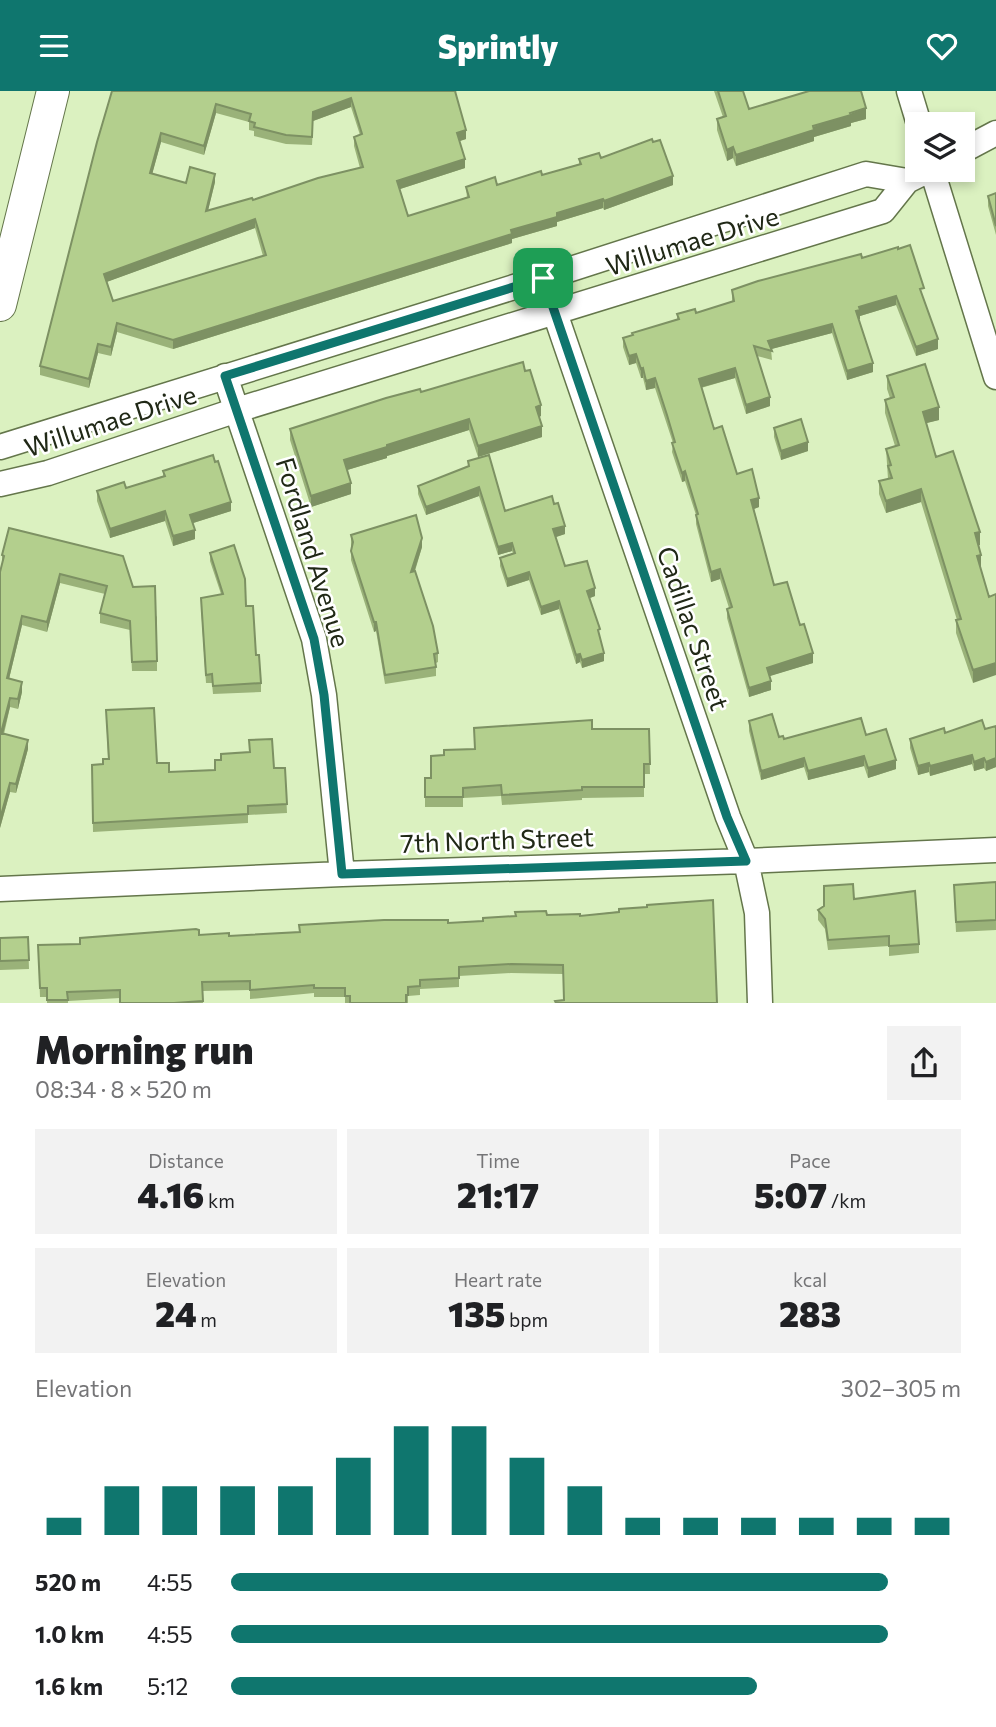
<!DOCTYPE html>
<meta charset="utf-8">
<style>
:root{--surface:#fff;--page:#f2f2f2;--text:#202124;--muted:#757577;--accent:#0f766e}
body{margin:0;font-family:Commissioner,sans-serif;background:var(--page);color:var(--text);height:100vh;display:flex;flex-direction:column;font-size:26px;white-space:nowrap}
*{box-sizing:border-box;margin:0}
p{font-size:23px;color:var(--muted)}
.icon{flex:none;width:38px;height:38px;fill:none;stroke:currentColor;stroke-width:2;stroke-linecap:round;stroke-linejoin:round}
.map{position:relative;height:912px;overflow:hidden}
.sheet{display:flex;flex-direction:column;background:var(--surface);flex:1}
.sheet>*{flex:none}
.fabs{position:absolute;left:905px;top:21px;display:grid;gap:14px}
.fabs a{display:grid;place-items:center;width:70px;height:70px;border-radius:0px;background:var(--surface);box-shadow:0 4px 10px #0003;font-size:35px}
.pin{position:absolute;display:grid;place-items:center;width:60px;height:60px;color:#fff;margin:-30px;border-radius:14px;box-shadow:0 4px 10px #0006}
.round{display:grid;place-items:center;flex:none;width:74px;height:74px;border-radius:0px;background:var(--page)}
.summary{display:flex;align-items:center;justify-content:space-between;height:119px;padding:0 35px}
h1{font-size:38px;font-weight:800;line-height:52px}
.stats{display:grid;grid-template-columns:repeat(3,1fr);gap:10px;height:119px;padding:7px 35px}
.stats div{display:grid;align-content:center;border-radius:0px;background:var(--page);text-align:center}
.stats b{font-size:35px;font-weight:800}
.stats small{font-size:19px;font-weight:400}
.stats p{font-size:19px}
.chart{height:196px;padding:14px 35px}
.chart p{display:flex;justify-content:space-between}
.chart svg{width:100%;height:126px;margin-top:7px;stroke:var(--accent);stroke-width:6}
ul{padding:0 35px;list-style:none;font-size:23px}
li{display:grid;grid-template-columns:112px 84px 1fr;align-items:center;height:52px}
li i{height:18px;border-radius:9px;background:var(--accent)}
header{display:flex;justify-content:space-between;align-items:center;height:91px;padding:0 35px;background:var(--accent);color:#fff;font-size:32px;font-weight:800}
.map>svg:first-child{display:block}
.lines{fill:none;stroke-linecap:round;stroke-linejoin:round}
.minor-casing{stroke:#64764b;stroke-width:27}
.major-casing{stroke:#64764b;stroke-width:34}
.minor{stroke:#fff;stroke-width:24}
.major{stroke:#fff;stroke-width:32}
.wall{fill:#9ab279;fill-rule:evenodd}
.shaded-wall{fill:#7d9163}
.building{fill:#b3cf8d;stroke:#7d9163;stroke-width:2;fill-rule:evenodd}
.route-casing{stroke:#fff;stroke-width:14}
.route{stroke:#0f766e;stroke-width:9}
.labels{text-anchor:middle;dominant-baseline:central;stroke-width:5;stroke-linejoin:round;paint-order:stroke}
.street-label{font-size:26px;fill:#202816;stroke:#fff}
</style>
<header><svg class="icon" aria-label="menu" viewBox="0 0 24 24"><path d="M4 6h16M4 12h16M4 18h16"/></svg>Sprintly<svg class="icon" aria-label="heart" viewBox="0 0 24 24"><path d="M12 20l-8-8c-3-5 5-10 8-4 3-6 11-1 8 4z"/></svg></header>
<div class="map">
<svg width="996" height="912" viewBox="0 0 996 912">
<rect width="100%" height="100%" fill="#dbf1c0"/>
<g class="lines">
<defs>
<path id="minor" d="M909,0L919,33
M962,60L996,42
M932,79L996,286
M543,187L728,726L746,770L757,822L760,912
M225,285L314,548L324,604L342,783
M0,356L543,187L866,83L907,90
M0,393L48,382L237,319L883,120L907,90L929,79
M0,798L342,783L746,770L996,759"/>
<path id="major" d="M0,214L53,0"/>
</defs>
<use href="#minor" class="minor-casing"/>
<use href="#major" class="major-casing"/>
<use href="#minor" class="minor"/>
<use href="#major" class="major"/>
</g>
<path class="wall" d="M112,0H457L455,1L466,48L459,50L465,77L400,98L408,125L467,107L466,96L497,94L542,84L579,73V68L601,67L673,94L604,119L603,117L557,131V135L512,148V152L173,258L117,241L111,265L98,262L89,297L40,284V275ZM351,16L360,44L354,46V55L360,77L253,109L208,119L215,91L186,92L152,83L161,51L204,64L216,22L249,31V39L254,40V45L286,53L312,54L313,30ZM255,137L263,165L113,210L106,191Z
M714,0H743L749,18L866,28L851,32V35L814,46V50L736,75L733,67L727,70L717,39V28L723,26Z
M996,102V144L988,115V105Z
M862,167L923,207L938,258L916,265L896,214L860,225L859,228L873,281L847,289L832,242L771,258L772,269L757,265L770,315L746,323L735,287L701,297L714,338L737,383L759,416L754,418L774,494L813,572L769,585L771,599L749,606L727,527V518L729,517L720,488L711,491L696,433V424L685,390L682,391L672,361L673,352L655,297L646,299L643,287H641L636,272L629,274L623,256V247L677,228V223L696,222L732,211V199Z
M887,285L939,329L926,332L936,366L980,454H979L981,476L980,477L973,592L956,542V529H957L921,411L886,422L879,403V390L888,388L886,358L895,355L885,322V309L890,307L887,298Z
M421,301L541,325L539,326L542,346L478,366L469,339L387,365V367L347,379L351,403L311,416L290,349V338Z
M774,337L808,360L781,369L774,346Z
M468,370L505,420L554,413L565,443L556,446L565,475L595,505L590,507L600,547L604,570L582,577L580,571L576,573L559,518L541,524L529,489L507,496L500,475V467L513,462L512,460L498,464L479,405L426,424L418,403V395L468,376Z
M163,380L231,420L193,432L195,448L173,455L165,430L110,447L97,410V400L126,397L163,385Z
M351,444L422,456L415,480L438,562V571L436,572V585L385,593L376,540L374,541L351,469Z
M210,462L246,515L256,564L261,592V601L213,603L212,592H206L201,516L221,503L210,470Z
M2,464L133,496L157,526V580H132L130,539L100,532V522L105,503L60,492L47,541L22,534L9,588L22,601L18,618L10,616L4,643L28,658L16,702L10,701L0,737V481L2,473Z
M106,619L157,672L169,681L285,677L287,722L248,724V732L93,741L92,674L103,673L108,668Z
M749,630L784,648L866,644L896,678L868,687L864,675L808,689L804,676L761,689L749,640Z
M996,635V676L986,680L984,677L974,680L972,673L930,685L929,681L918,684L910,657V648L945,642L985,638Z
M474,637L592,638H649L650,683H644V706L582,707V709L502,714L501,705L463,707V716H425V687H431L444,664L475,658Z
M996,791V839L956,841L954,803Z
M854,808L919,853V862L889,865V855L828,859L825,838L818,829V819Z
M713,809L564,909L563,883L511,882L459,885V896L420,898V904L408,905V912H345V906H314V902L250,908V899L202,900L203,912H120V907L68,910V912H47V906H40L38,854L80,853L199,844L229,845L483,830L547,824L580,825Z
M28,846L29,878L0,879V847Z"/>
<path class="shaded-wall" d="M351,7V16L313,30L312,54L313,21Z
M216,13V22L204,64V55Z
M866,17V28L851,32V35L814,46V50L736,75V64Z
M466,39V48L457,51V42Z
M161,42V51L150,91V82Z
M733,56V67L727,70V59Z
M465,68V77L397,99V90Z
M215,83V91L206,128V120Z
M673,85V94L604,119V110Z
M603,108V117L557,131V135L512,148V152L173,258V249L511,139L557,122Z
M255,128V137L104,192V183Z
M896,205V214L860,225V228L856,229V220L859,216Z
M117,232V241L111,265V256Z
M832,233V242L768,259V250Z
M938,248V258L916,265V256Z
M98,253V262L89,297V288Z
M636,263V272L629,274V265Z
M873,272V281L847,289V280Z
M643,277V287H641V278Z
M735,277V287L699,297V288Z
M655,287V297L646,299V290Z
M770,306V315L746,323V314Z
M541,314V325L536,327V316Z
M939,316V329L923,333V321Z
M469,328V339L387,365V367L344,380V369L387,354Z
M542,335V346L478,366V355Z
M808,351V360L781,369V360Z
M685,380V390L682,391V382Z
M351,392V403L311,416V405Z
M479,396V405L426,424V416Z
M921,398V411L886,422V410Z
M759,407V416L751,419V409Z
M231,411V420L190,433V424Z
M165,420V430L110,447V438Z
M565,435V443L553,447V438Z
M195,439V448L173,455V445Z
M980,441V454L975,455V442Z
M422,447V456L411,491V481Z
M512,452V460L498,464V456Z
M981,464V476L977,478V465Z
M720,478V488L711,491V481Z
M529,481V489L507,496V488Z
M60,483V492L47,541V531Z
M595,497V505L587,508V500Z
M559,510V518L541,524V516Z
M22,525V534L7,596V587Z
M374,531H376V540L374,541Z
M604,562V570L582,577V569Z
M813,562V572L767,586V577Z
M580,563V571L576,573V564Z
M996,572V584L973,592V579Z
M771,590V599L749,606V597Z
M22,591V601L18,618V608Z
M10,607V616L1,651V642Z
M28,649V658L16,702V693Z
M972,664V673L930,685V675Z
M864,665V675L808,689V680Z
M804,667V676L761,689V680Z
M984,667V677L974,680V671Z
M996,667V676L986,680V671Z
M896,669V678L868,687V677Z
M929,672V681L918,684V675Z
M10,692V701L0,737V728Z"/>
<path class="building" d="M112,0H455L466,39L457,42L465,68L397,90L408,125L469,106L466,96L495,86L497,94L541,80L542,84L581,73L579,68L599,62L601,67L652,48L653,51L660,49L673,85L604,110L603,108L557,122V126L511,139L512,143L173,249L117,232L111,256L98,253L89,288L40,275L97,51ZM351,7L362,43L354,46L363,76L318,87L253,109L252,107L206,120L215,83L190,76L186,92L150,82L161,42L204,55L216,13L251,23L249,30L255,32L254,36L286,44L312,46L313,21ZM255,128L266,164L113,210L104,183Z
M718,0H743L749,18L809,0H861L866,17L850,22L851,24L813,35L814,39L736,64L733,56L727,59L717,28L726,25Z
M996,102V135L988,105Z
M910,154L924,197L920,198L938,248L916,256L896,205L859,216L860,219L856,220L873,272L847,280L832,233L768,250L772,260L754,255L770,306L746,314L735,277L699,288L714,338L722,335L737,383L752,378L759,407L751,409L774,494L787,491L800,534L804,533L813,562L767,577L771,590L749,597L727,518L732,516L720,478L711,481L696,424L698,423L685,380L682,382L672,352L675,351L667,324L655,287L646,290L643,277L641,278L636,263L629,265L623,247L633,244L632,242L679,228L677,223L695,218L696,222L734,210L732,199L758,190L861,163L862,167L898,156V158Z
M523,271L525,280L530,279L541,314L536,316L542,335L478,355L469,328L387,354V356L344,369L351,392L311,405L290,338L386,307L420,298L421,301Z
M925,273L939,316L923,321L936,366L953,360L980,441L975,442L981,464L977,465L989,506L996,503V572L973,579L956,529L961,528L921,398L886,410L879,390L892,387L888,375L891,374L886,358L899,354L885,309L894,306L887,285Z
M801,328L808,351L781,360L774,337Z
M213,364L215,371L218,370L231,411L190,424L195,439L173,445L165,420L110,438L97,400L124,391L126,397L165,385L163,380Z
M489,364L505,420L552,405L554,413L558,412L565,435L553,438L565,475L587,470L595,497L587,500L600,538L598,539L604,562L582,569L580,563L576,564L559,510L541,516L529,481L507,488L500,467L515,462L512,452L498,456L479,396L426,416L418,395L469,375L468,370Z
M416,424L422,447L411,481L415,480L433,535L438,562L434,563L436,576L385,584L376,531H374L351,460L353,451L351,444Z
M9,437L123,465L133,496L155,495L157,570L132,571L130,530L100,522L107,495L60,483L47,531L22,525L7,587L22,591L18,608L10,607L1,642L28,649L16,693L10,692L0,728V481L4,465L2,464Z
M234,454L245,488L246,515H253L256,564H259L261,592L213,595L212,583L206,584L201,507L223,503L210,462Z
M154,617L157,672H169V681L215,679V669H221V663L250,661L249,649L272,648L274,677H285L287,713L248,715V723L93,732L92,674L103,673V668H109L106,619Z
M772,623L779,646L783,645L784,648L861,627L866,644L886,638L896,669L868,677L864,665L808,680L804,667L761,680L749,630Z
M592,629V638H649L650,673H644V696H582V699L502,704L501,694L463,697V706H425V687H431V665L444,664V659L475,658L474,637Z
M982,629L985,638L996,635V667L986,671L984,667L974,671L972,664L930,675L929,672L918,675L910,648L944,637L945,642Z
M996,791V829L956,831L954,794Z
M853,793L854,808L915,800L919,853L889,855V845L828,849L825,828L818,819L824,815V795Z
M713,809L717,912H556L555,910L564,909L563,874L511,873L459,876V887L420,889V895L408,896V904H406V912H350V905H345V897H314V894L250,899V890L202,891L203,910L174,912H120V899L67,901L68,909H47V897H40L38,854L80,853V847L196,838L199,839V844L229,842V845L300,841L299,834L384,829H448V832L483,830V827L516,825L515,821L546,820L547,824L580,823V825L619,821V818L647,816V814Z
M28,846L29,869L0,870V847Z"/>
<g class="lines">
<defs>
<path id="route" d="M543,187L727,726L746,770L342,783L324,604L314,548L225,285Z"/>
</defs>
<use href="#route" class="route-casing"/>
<use href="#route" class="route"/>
</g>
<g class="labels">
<g class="street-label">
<text transform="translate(692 149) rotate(-17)">Willumae Drive</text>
<text transform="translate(110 329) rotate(-18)">Willumae Drive</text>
<text transform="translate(314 461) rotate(73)">Fordland Avenue</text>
<text transform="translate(694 537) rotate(71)">Cadillac Street</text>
<text transform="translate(497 748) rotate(-2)">7th North Street</text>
</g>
</g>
</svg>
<div class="fabs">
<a><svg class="icon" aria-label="layers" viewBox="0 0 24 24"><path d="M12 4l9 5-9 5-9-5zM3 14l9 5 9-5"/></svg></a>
</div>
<div class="pin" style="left:543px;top:187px;background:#1e9e55"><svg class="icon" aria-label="arrive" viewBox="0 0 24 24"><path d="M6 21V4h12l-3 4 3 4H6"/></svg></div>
</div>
<section class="sheet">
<div class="summary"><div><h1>Morning run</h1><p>08:34 · 8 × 520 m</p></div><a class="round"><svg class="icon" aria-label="share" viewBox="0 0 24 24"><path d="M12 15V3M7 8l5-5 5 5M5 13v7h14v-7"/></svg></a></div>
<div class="stats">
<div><p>Distance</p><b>4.16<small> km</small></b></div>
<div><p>Time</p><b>21:17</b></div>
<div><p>Pace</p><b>5:07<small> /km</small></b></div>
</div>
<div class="stats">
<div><p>Elevation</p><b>24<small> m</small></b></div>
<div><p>Heart rate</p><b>135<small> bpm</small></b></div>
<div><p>kcal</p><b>283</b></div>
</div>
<div class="chart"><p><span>Elevation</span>302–305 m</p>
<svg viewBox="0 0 160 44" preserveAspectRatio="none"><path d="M5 44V38M15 44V27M25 44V27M35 44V27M45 44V27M55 44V17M65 44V6M75 44V6M85 44V17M95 44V27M105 44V38M115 44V38M125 44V38M135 44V38M145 44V38M155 44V38"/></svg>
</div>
<ul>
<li><b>520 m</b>4:55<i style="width:90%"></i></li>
<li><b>1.0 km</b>4:55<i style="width:90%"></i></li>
<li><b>1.6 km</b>5:12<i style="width:72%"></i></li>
</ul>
</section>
